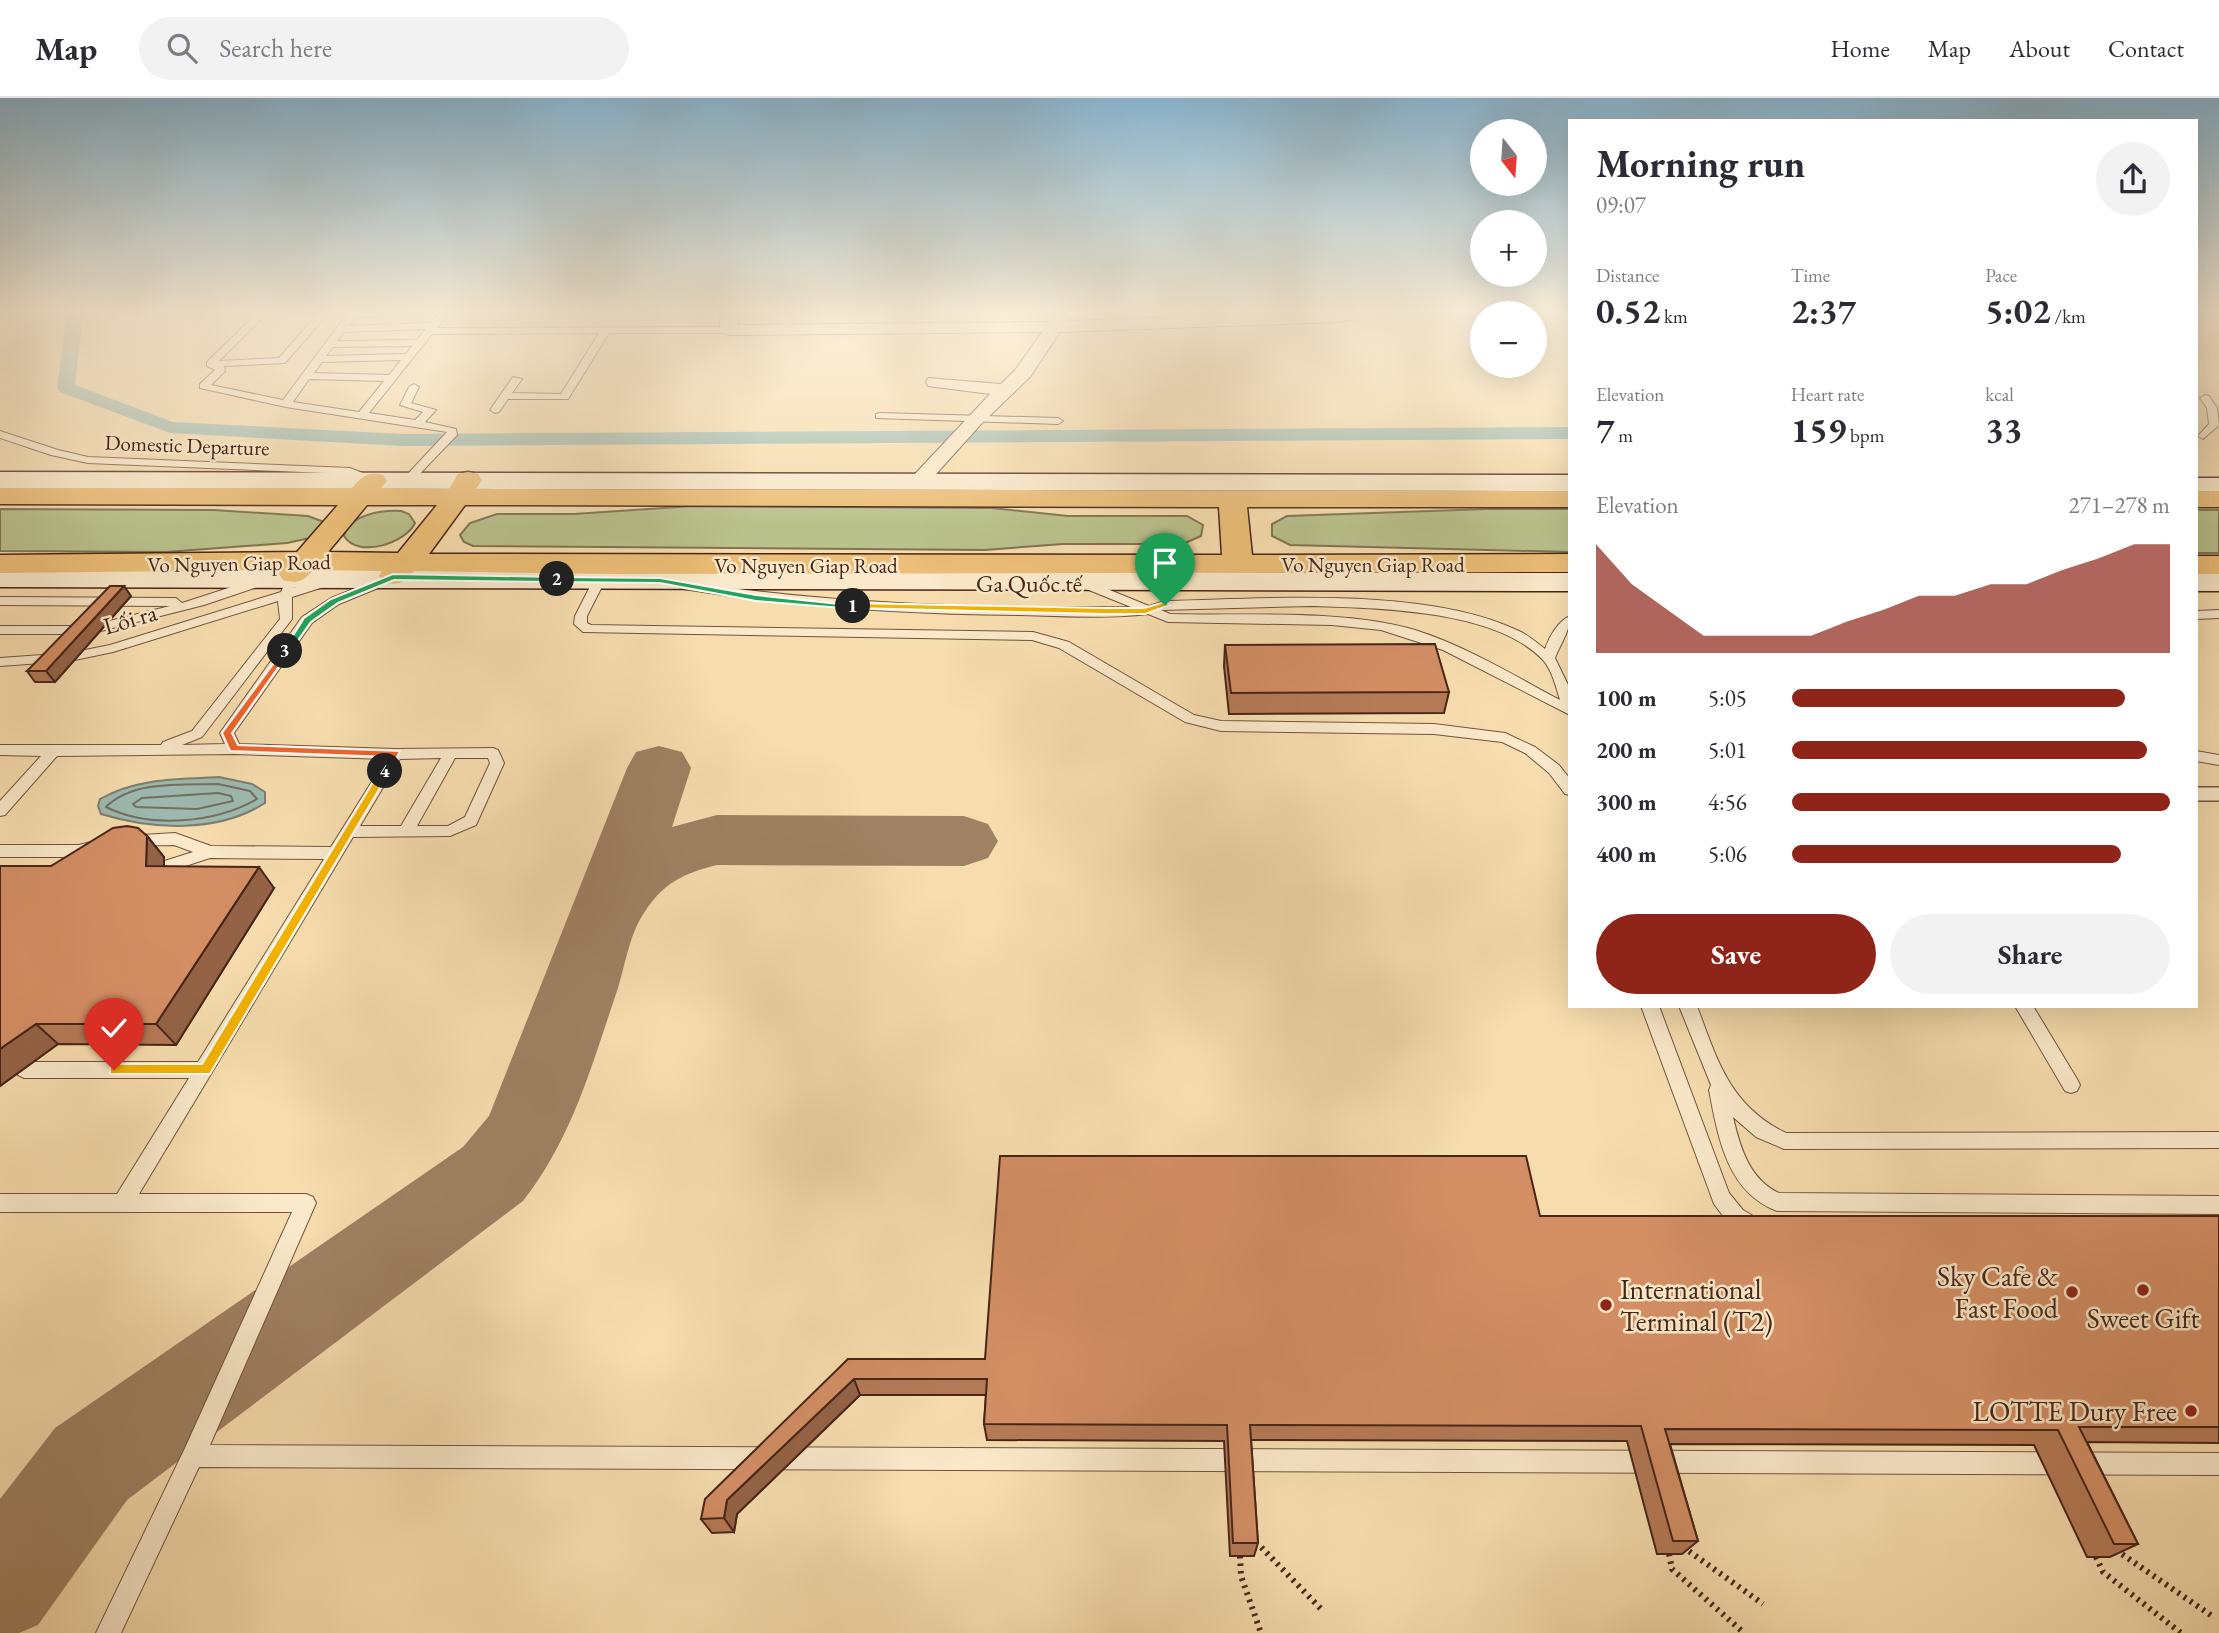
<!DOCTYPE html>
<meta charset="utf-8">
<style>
:root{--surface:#fff;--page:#f2f2f3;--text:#2b2b33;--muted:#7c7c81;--line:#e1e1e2;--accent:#8f2418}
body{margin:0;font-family:"EB Garamond",serif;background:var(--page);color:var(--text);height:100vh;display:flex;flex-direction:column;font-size:26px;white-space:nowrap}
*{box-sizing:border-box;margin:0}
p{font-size:23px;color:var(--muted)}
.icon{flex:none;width:38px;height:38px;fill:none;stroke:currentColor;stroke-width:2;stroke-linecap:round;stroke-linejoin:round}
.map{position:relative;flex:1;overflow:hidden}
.sheet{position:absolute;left:1568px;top:21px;width:630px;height:889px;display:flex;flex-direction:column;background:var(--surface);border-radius:0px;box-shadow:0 7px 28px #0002}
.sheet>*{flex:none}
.needle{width:46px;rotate:163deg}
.controls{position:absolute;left:1470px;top:21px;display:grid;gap:14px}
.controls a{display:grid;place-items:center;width:77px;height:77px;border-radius:50%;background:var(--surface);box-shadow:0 7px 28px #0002;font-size:35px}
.pin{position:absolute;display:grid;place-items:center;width:60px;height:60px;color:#fff;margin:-72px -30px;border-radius:50% 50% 50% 0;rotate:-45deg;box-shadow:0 0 7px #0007}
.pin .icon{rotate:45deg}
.km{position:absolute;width:35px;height:35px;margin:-18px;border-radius:50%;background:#222;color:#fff;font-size:19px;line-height:35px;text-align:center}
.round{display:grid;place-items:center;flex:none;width:74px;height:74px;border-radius:37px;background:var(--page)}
.overview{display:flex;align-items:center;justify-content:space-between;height:119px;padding:0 28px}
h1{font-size:38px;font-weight:700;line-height:52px}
.stats{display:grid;grid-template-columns:repeat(3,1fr);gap:10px;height:119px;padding:7px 28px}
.stats div{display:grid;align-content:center}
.stats b{font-size:35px;font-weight:700}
.stats small{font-size:19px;font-weight:400}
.stats p{font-size:19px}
.chart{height:196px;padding:14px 28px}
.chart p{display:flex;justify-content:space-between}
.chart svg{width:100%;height:126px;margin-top:7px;fill:var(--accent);opacity:.7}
.action{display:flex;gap:14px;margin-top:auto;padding:14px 28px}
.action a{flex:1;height:80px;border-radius:42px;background:var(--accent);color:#fff;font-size:28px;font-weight:700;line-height:80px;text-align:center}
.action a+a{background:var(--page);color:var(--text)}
ul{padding:0 28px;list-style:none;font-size:23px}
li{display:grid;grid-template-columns:112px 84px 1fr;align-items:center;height:52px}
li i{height:18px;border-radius:9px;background:var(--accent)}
header{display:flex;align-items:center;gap:42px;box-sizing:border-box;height:98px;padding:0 35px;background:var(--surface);border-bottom:2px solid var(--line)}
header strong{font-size:33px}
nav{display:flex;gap:38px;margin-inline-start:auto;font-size:24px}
.search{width:490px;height:63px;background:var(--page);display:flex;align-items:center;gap:18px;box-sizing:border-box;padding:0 24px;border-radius:38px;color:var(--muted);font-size:26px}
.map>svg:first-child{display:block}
.green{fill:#b9c28d;stroke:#807452;stroke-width:2}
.water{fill:#9ebbb1;stroke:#7b7f74;stroke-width:2}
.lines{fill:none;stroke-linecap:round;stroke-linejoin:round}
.shore{stroke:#727064;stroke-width:2}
.canal{fill:#9ebbb1;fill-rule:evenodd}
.taxiway{fill:#9f8163;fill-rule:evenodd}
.service-casing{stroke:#73533e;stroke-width:2}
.minor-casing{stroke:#73533e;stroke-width:2}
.secondary-casing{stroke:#472518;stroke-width:3}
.trunk-casing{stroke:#472518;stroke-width:3}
.path{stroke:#472518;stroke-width:6;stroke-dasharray:2.5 5;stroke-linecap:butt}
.service{fill:#fae9ca;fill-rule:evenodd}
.minor{fill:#fae9ca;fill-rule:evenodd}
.secondary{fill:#fae9ca;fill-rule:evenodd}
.trunk{fill:#ecbe77;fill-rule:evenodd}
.service-bridge-casing{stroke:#73533e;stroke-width:16;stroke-linecap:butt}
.service-bridge{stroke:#fae9ca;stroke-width:13}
.wall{fill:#b57a56;stroke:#472518;stroke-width:2}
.shaded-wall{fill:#946346;stroke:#472518;stroke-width:2}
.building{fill:#d38e64;stroke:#472518;stroke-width:2}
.split-1{fill:#f5b400;stroke:#fff;stroke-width:2}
.split-2{fill:#22a559;stroke:#fff;stroke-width:2}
.split-3{fill:#22a559;stroke:#fff;stroke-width:2}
.split-4{fill:#f0652b;stroke:#fff;stroke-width:2}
.split-5{fill:#f5b400;stroke:#fff;stroke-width:2}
.poi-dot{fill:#8f2418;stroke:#fae9ca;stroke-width:2.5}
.labels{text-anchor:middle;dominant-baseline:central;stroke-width:5;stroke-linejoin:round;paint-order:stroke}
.far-street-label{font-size:21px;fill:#472518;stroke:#fae9ca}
.street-label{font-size:24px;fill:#472518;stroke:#fae9ca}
.near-poi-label{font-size:28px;fill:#472518;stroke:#fae9ca;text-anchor:end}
</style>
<header>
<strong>Map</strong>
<div class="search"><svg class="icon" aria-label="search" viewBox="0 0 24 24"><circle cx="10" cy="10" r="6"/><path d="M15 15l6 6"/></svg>Search here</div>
<nav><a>Home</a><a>Map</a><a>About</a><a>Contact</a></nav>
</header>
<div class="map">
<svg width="2219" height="1535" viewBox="0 0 2219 1535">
<rect width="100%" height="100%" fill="#f7ddae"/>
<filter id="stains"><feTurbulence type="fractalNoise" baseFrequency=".00286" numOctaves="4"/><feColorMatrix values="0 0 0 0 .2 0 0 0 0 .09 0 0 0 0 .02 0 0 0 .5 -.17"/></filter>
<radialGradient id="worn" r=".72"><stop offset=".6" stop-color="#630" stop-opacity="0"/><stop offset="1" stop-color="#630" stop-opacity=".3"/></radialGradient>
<path class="green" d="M693,408L992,410L1068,418H1187L1203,427L1201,438L1183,446H1063L985,452L473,448L464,444L460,437L470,425L497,416H574Z
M0,411L214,412L308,418L324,424L310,440L287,445L166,454L0,453Z
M1487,411H1570V454L1290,447L1272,438V426L1287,418Z
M2196,412H2219V455H2196Z
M401,413L409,416L415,425C406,445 358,461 344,438C350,416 382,412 401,413Z"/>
<path class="water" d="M219,679L252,686L265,694V705C218,735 153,732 101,716L98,708L100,701C137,680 178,681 219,679Z"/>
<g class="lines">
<path class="shore" d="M218,686L250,693L257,701C215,725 150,731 106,709C133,682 183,687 218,686Z
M218,695L231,698L233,703L197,711L136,709L133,706L142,700Z"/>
<path class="canal" d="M34,212H78L83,216L75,287L173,324L402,336L1570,329V341L402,348L170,335L60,294L57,290L66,220L42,217Z"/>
<path class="taxiway" d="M659,648L682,654L691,670L672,729L717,717L964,718L988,726L998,743L988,760L964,768L717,767C684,775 663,785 644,815C630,835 625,867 618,890C592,966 573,1039 523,1103L127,1402L38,1527L19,1535H0V1401L55,1330L463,1049L489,1018L627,670L636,654Z"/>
<defs>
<path id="service" d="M260,212H270L219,263L279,260L321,212H331L285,265L224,268L225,273L211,287L283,302L350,212H450L437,230L729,229L734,232L729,235H609L568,301H508L499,314L495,315L490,312L513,279L522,281L512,295L561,296L599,235L432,236L369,315L415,322L423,314L400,307L409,289L414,286L419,289L411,305L436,312L425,324L456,331L457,337L412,384H404V380L447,334L286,309L200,290V286L215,272L207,268V264ZM438,216L430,225L348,228L355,219ZM426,231L417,242L337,243L344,234ZM412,248L406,256L326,258L333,249ZM401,262L389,277L314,275L322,264ZM309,281L384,283L359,314L293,304Z
M2196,212H2219V217H2196Z
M2205,297L2209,298L2217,310L2219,327L2203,341L2198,338L2209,326L2207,310L2200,300Z
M880,315L1058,320L1063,323L1058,326L876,320V316Z
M0,333L58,352L88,359L350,370L380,382L374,385L349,376L88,365L51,357L0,340Z
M604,469L610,473L587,518V525L591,527L1033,534L1069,544L1194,617L1221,623L1434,626L1505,635L1535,649L1559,667L1570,681V697L1565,696L1549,675L1525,655L1502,644L1434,636L1221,633L1185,624L1059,550L1032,542L583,534L574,526L575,518L598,473Z
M262,479L268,483L266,486L204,507L89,536H0V528H89L170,508L0,507V499L176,500L182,505Z
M329,479L335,483L333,486L292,499V521L202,639L182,647L225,646L220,635L302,519L331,500L384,479L390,483L388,486L339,506L312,525L234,635L239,646L396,651L493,650L498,652L504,665L476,727L450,738L353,739L139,1096H306L313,1099L316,1105L210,1347L2219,1355V1377L199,1369L121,1535H96L185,1350L292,1114H0V1096H117L189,980H24L18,977L15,972L18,967L24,964H198L324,761L210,760L164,775L158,773L156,769L158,765L193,754L174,747L131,748L126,746L123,742L126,738L175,735L211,748L331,749L386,661L234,656L57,658L5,717L0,718V703L41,658L0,657V647H161L163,644L192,633L280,521L278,503L113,554L70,563L0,568V560L70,555L110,547L281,494L284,487L288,486L294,490ZM441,660L401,728H360L400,661ZM455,660H488L490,665L465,719L448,728H417Z
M1078,479L1149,508L1165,503C1267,501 1426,488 1519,533C1528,537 1537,545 1545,551C1549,539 1558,523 1570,518C1570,533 1561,545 1555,560L1570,591V617L1443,552L1381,532L1332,527L1168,524L1148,516C1106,521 1061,518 1019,517C906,516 795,509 683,491L677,487L683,483C832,507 980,510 1131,509L1074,486V480ZM1309,508C1375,510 1495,511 1543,562C1552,572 1556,589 1560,602C1513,577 1466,548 1415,532C1345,511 1244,518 1170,516L1161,512Z
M2219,512V520L2196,521V513Z
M2196,653L2219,657V667L2196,663Z
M95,743L103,749L100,753L79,759H0V747H79Z
M1641,908H1659L1729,1095L1743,1112L1760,1122L1763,1129L1760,1136L1753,1138L1729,1126L1714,1106Z
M1679,908H1697C1717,962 1730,1008 1786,1035L2219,1034V1050L1784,1051L1756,1039L1733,1019C1740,1049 1749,1081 1779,1095L2219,1098V1116L1777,1113C1727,1094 1718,1039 1709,992L1711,987Z
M2015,908H2033L2077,981L2080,987L2077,993L2071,995L2065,993Z"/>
<path id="minor" d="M720,212H738V227L1050,224L1060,212H1070L1073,216L1068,223L1383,212L1380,216L1337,224L1060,234L1030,279L982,325L928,385L921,387L910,381L914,377L990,296L928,288L926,284L928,280L1001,286L1016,271L1042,234L729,237L720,232Z"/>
<path id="secondary" d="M0,374L1570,377V393L0,390Z
M2196,380H2219V396H2196Z
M0,471L1570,475V493L0,489Z
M2196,475H2219V493H2196Z"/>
<path id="trunk" d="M468,374L478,376L482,382L476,391L1570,393V409H1247L1252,457L1570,456V474L606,476L414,473C404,485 399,488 383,484L379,478L382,473L313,472C304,483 298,486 283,482L279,476L282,472L0,475V457L297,454L338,407L0,406V390H352C362,379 367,373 383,377L387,383L381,390L449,391L458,376ZM367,407H437L398,455L328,454ZM465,407L1219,409L1222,457L429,456Z
M2196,393H2219V409H2196Z
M2196,458H2219V476H2196Z"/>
</defs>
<use href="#service" class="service-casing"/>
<use href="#minor" class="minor-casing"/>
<use href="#secondary" class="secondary-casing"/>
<use href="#trunk" class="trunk-casing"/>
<path class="path" d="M1683,1449L1763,1506
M1254,1450L1261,1449L1323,1513
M2116,1452L2212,1518
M1669,1456L1672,1471L1744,1535
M1240,1458L1241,1478L1261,1535
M2096,1459L2103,1474L2181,1535"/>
<use href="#service" class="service"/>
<use href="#minor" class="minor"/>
<use href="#secondary" class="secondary"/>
<use href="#trunk" class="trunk"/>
<defs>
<path id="service-bridge" d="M2196,696H2219"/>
</defs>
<use href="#service-bridge" class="service-bridge-casing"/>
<use href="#service-bridge" class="service-bridge"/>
</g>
<path class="wall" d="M131,498L55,584H35L27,573Z
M1225,547L1449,594L1444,615L1229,616L1224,568Z
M147,738L164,759V768L274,790L176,947L58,946L0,988V768H51Z
M1540,1118H2219V1345L2087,1344L2138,1446L2110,1459H2087L2034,1347L1670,1346L1698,1443L1682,1456H1657L1627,1343L1251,1342L1258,1445L1254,1458H1230L1224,1343L987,1342L984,1326L986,1297H860L737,1416L734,1434L712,1435L701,1421L848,1261H985Z"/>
<path class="shaded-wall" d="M124,488L131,498L55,584L46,573Z
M147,738L164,759V789L146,768Z
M259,769L274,790L176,947L156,926Z
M36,926L58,946L0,988V951Z
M854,1281L860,1297L737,1416L734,1434L724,1420L727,1402Z"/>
<path class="building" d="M110,488H124L46,573H27Z
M1435,546L1449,594L1231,595L1225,547Z
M127,728L138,730L147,738L146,768L259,769L156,926H36L0,951V768H51L113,730Z
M1000,1058H1526L1540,1118H2219V1329H2079L2138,1446H2114L2058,1332L1665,1331L1698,1443H1673L1641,1328L1250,1327L1258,1445H1233L1227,1327L984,1326L987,1281H854L727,1402L724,1420L701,1421L705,1401L848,1261H985Z"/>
<linearGradient id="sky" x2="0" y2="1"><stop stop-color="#8ab7d2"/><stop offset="0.5" stop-color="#fbf0db"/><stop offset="1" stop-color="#fbf0db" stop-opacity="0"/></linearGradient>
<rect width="2219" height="427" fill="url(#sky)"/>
<path class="split-1" d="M853,505L1105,510H1144L1165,504L1170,507L1145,516H1105L850,510Z"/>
<path class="split-2" d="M554,479L660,480L756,497L858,508L853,511L756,503L660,485L557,484Z"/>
<path class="split-3" d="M393,476L557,479L562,481L557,484L394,482L338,505L311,524L289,555H282L304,520L331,501Z"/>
<path class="split-4" d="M285,550L290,553L232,635L238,647L400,653L389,676L380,673L389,659L230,653L222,635Z"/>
<path class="split-5" d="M381,671L390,673L210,976H110V968L114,966H202Z"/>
<g class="poi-dot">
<circle cx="2143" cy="1192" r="7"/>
<circle cx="2072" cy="1194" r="7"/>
<circle cx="1606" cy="1207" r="7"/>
<circle cx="2191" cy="1313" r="7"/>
</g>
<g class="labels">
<g class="far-street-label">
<text transform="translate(187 347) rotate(2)">Domestic Departure</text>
<text transform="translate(239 465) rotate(-1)">Vo Nguyen Giap Road</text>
<text x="1373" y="466">Vo Nguyen Giap Road</text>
<text x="806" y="467">Vo Nguyen Giap Road</text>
</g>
<g class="street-label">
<text x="1029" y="485">Ga Quốc tế</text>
<text transform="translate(130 521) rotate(-16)">Lối ra</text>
</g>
<g class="near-poi-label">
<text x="2058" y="1178">Sky Cafe &amp;<tspan x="2058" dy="32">Fast Food</tspan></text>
<text x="1620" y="1191" text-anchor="start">International<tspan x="1620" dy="32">Terminal (T2)</tspan></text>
<text x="2143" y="1220" text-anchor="middle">Sweet Gift</text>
<text x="2177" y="1313">LOTTE Dury Free</text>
</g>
</g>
<rect width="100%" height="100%" filter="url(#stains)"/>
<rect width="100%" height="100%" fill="url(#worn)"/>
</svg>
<div class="controls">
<a><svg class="needle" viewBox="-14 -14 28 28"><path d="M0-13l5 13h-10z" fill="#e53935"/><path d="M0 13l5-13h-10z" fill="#7c7c81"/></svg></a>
<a>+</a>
<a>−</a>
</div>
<div class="pin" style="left:1165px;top:507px;background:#1e9e55"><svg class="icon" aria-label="arrive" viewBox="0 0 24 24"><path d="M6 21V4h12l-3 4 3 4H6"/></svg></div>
<div class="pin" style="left:114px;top:972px;background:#d93025"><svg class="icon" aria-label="check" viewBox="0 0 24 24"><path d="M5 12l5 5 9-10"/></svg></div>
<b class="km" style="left:853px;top:508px">1</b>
<b class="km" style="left:557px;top:481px">2</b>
<b class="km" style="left:285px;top:553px">3</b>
<b class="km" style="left:385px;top:673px">4</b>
<section class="sheet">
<div class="overview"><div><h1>Morning run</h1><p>09:07</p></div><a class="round"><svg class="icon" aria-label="share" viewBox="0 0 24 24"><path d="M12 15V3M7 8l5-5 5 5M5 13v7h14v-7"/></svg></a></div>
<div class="stats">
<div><p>Distance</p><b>0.52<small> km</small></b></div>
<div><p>Time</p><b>2:37</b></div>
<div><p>Pace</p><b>5:02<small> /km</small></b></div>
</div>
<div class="stats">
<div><p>Elevation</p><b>7<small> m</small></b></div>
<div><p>Heart rate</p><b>159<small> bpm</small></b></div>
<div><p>kcal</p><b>33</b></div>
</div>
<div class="chart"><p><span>Elevation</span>271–278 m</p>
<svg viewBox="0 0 160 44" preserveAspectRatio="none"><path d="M0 44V6L10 20L20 29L30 38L40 38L50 38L60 38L70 33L80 29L90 24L100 24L110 20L120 20L130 15L140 11L150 6L160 6V44z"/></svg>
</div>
<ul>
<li><b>100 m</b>5:05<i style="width:88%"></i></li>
<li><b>200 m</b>5:01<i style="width:94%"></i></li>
<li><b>300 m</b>4:56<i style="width:100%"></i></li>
<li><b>400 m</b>5:06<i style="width:87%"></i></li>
</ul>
<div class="action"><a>Save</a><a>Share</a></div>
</section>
</div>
